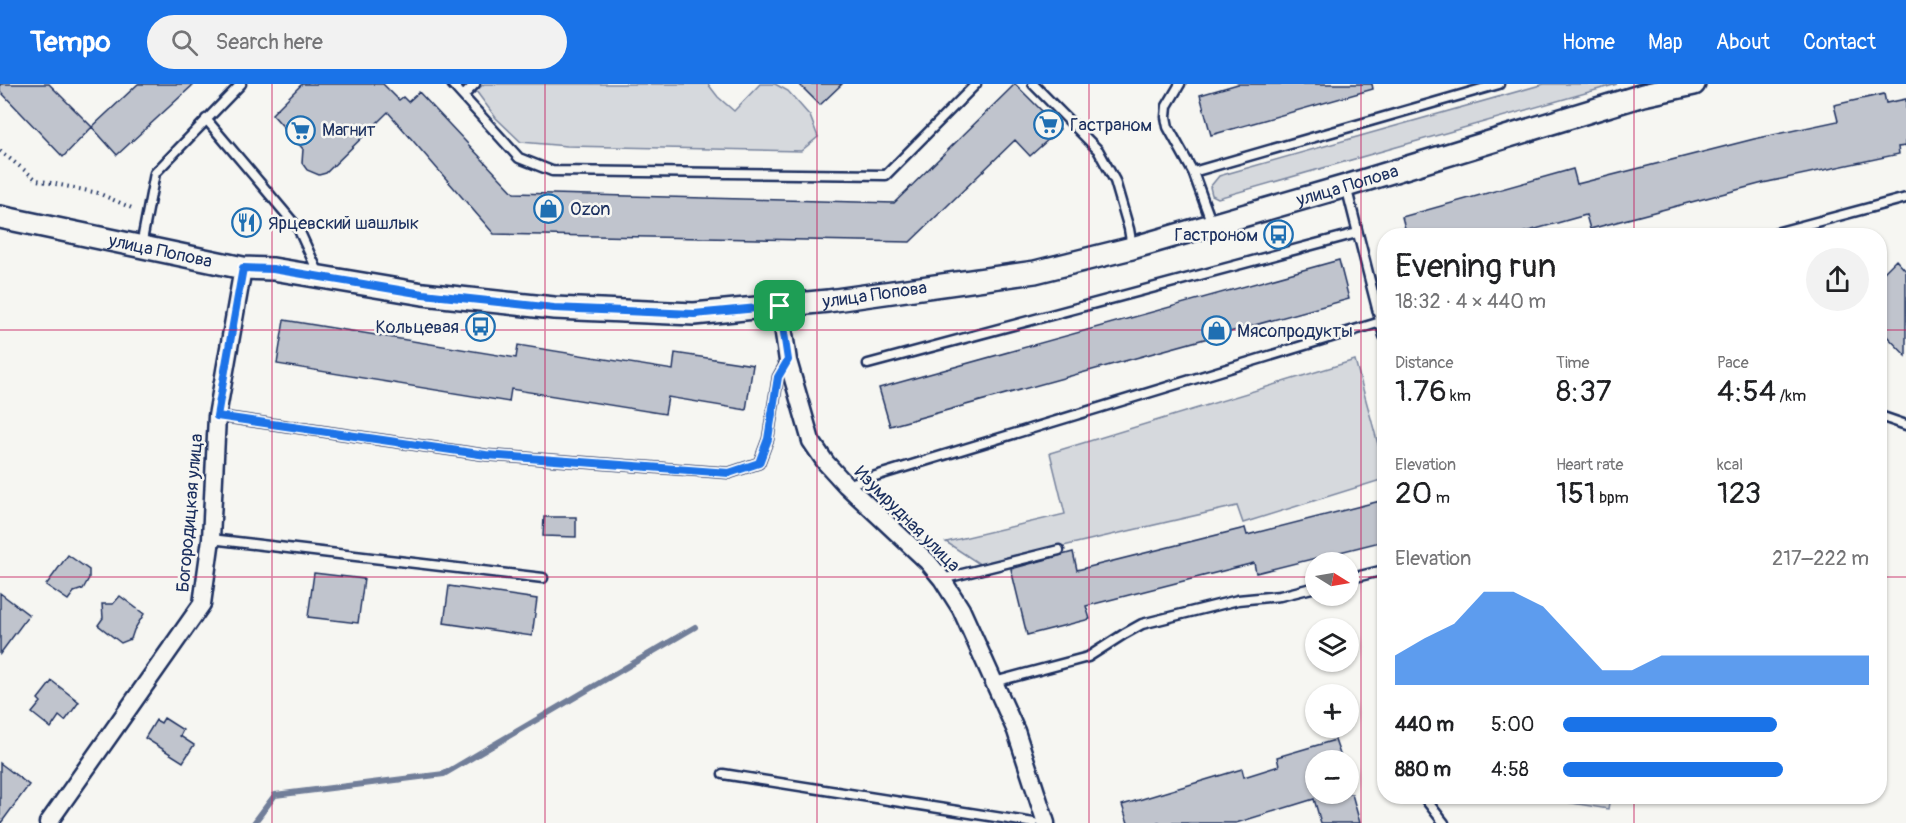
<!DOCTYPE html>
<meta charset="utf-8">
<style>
:root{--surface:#fff;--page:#f2f2f2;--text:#202124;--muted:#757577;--accent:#1a73e8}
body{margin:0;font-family:Pangolin,sans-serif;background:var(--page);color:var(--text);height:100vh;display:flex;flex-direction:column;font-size:22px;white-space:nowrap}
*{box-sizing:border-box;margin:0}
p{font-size:20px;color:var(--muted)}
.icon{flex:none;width:33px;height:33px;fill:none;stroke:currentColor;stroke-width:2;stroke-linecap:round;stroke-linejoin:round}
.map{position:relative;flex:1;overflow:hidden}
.panel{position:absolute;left:1377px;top:144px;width:510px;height:576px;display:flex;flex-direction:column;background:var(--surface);border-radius:24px;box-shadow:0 2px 4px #0004}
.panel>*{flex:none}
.needle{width:39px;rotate:101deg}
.tools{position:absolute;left:1305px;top:468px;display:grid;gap:12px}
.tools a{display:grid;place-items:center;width:54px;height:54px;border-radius:50%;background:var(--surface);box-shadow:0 2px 4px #0004;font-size:30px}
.pin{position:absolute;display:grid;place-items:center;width:51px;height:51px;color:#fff;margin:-26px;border-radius:12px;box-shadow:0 3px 9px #0006}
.round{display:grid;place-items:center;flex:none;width:63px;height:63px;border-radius:32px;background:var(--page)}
.summary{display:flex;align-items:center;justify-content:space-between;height:102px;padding:0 18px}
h1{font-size:33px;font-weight:600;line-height:45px}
.stats{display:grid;grid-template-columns:repeat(3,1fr);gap:9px;height:102px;padding:6px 18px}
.stats div{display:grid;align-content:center}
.stats b{font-size:30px;font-weight:600}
.stats small{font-size:16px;font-weight:400}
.stats p{font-size:16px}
.chart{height:168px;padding:12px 18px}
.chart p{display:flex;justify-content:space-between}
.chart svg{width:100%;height:108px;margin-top:6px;fill:var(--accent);opacity:.7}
ul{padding:0 18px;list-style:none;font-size:20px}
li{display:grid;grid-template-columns:96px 72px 1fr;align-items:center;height:45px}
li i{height:15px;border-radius:8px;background:var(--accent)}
header{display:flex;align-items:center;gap:36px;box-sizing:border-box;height:84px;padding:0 30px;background:var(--accent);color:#fff}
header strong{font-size:28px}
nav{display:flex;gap:33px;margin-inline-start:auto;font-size:21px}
.search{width:420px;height:54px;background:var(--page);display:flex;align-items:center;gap:15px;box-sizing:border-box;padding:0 21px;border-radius:33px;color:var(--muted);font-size:22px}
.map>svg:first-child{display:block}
.green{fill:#d6d9dd;stroke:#78849e;stroke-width:1.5}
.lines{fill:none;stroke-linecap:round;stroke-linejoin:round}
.stream{stroke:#717e99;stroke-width:6}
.building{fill:#c0c4cd;stroke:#1b2f5e;stroke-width:1.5}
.service-casing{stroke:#1b2f5e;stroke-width:13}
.minor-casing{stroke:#1b2f5e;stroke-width:21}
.tertiary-casing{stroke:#1b2f5e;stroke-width:26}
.path{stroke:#1b2f5e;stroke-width:4;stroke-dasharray:1.5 4.5;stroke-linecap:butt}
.service{stroke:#f6f6f2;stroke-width:8}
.minor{stroke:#f6f6f2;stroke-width:16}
.tertiary{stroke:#f6f6f2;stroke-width:21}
.route-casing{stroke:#fff;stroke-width:12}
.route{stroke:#1a73e8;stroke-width:8}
.grid{fill:none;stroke:#c2185b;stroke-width:1.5;stroke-opacity:0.55}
.labels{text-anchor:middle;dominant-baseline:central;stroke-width:5;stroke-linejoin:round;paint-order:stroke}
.poi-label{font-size:18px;fill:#1b2f5e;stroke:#f6f6f2;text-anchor:start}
.street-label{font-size:18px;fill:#1b2f5e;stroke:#f6f6f2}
</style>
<header>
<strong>Tempo</strong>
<div class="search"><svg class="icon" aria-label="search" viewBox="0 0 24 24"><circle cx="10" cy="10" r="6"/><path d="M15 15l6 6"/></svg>Search here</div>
<nav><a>Home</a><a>Map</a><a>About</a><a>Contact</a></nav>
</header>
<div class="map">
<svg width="1906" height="739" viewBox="0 0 1906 739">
<rect width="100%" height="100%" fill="#f6f6f2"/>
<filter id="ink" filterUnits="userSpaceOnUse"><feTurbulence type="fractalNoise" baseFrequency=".0167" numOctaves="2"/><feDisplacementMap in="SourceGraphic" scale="12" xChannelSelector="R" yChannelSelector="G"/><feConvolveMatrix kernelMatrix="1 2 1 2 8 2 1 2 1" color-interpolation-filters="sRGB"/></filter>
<g filter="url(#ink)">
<path class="green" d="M484,0H708L718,13L734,27L760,0H775L788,7L810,32L818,53L801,67L567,62L521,58L496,34L476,7Z
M1544,0H1617L1218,114L1212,111L1210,103L1219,92Z
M1355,276L1384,382V395L1243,439L1237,422L981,481L946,458L1065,430L1050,369Z
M1536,713H1610L1608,725Z"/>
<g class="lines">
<path class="stream" d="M254,739L275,711L444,690L695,543"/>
</g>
<path class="building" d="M0,0H49L92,43L63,73L0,7Z
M138,0H194L117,71L92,43Z
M302,0H383L399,16L403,13L408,18L419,8L514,109L894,119L1015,0L1060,45L1030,72L1015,56L910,158L494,150L388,28L326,89L319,91L307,86L302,79L303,65L272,30Z
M799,0H842L820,21Z
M1238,0H1372L1373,5L1211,51L1200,11Z
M1884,10L1886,19L1906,15V62L1898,63L1899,70L1763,99L1590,145L1586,131L1511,152H1407L1402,133L1573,85L1577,100L1754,55L1838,37L1834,21Z
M1339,176L1349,215L890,342L879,304Z
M1896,176L1906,187V272L1880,245V192Z
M284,236L516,274L518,261L673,286L675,269L753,281L746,326L668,313L665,330L511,305L509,318L277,280Z
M1384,416V457L1256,489L1254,479L1086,522L1090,535L1027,551L1011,485L1073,468L1077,486L1245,444L1247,451Z
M544,433H576V453L543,452Z
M68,471L89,486V494L83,505L74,508L68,516L46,501Z
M314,489L364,495L358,539L308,533Z
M449,502L537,515L532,552L444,539Z
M0,509L29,531L0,570Z
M120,512L144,530L134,546L131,555L121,559L98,541L103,534L102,520H113Z
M52,597L79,618L65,637L59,632L51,644L32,629L41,618L38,615Z
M164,634L183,646L180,652L194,661L183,678L145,654L156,636L161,639Z
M1335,656L1342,676H1316V710H1352L1360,739H1321L1314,715L1236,739H1128L1122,721L1242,685L1244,693L1279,682L1277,673Z
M0,679L29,701L1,739H0Z"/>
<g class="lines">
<defs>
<path id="service" d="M452,0L519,74L552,87L886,91L976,0
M1033,0L1098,66L1115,97L1129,145L1132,163
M1180,0L1167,22L1166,33L1168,43L1193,88L1212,140
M463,12L475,0
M206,35L298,144L319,190
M1193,88L1499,0
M1346,102L1384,252
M1764,152L1906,114
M141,162L155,89L241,0
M868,280L1357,149
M217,332L486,371L729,389L759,379L768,355L778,293L787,277
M1880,332L1906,341
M846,401L1384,237
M211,455L543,494
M942,495L1059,466
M1348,495L1384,486
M994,598L1088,573L1124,550L1142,540L1238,516L1280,512L1316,503
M723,690L1034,739
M1423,712L1444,739"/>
<path id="minor" d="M780,222L788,277L811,357L826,379L846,401L928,478L942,495L961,525L1016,647L1046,739
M48,739L202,520L211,455L217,332L243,184"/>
<g id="tertiary">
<path id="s1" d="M0,133L243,184L273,185L423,210L554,224L694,230L828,217L1035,188L1132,164L1346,102L1643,11L1694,0"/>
</g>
</defs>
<use href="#service" class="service-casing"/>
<use href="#minor" class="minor-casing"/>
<use href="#tertiary" class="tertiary-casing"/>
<path class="path" d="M0,67L37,96L98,109L134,125"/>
<use href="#service" class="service"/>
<use href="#minor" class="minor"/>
<use href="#tertiary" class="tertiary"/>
</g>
</g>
<g class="lines" filter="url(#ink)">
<defs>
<path id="route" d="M243,184L273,185L423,210L554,224L694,230L780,222L788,276L778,293L768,355L759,379L729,389L486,371L217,332Z"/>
</defs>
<use href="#route" class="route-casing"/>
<use href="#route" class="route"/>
</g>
<path class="grid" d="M272,0V739M545,0V739M817,0V739M1089,0V739M1361,0V739M1634,0V152M0,246H1384M1880,246H1906M0,493H1316M1348,493H1384M1880,493H1906M1634,712V739"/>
<defs>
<symbol id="supermarket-ring" viewBox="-11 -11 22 22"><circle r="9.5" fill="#f6f6f2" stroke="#1f6fb2" stroke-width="1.5"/><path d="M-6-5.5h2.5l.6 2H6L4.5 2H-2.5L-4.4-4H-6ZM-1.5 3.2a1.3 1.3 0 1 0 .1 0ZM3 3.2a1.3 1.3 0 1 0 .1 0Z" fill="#1f6fb2"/></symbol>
<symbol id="shop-ring" viewBox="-11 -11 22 22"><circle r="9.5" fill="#f6f6f2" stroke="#1f6fb2" stroke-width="1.5"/><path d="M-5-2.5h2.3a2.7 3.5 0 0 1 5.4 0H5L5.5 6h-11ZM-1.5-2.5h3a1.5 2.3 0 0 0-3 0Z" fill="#1f6fb2"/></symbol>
<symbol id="restaurant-ring" viewBox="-11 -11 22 22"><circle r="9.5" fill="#f6f6f2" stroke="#1f6fb2" stroke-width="1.5"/><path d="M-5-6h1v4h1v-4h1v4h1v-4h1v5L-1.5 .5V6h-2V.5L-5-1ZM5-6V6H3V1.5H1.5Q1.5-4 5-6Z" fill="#1f6fb2"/></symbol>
<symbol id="bus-ring" viewBox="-11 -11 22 22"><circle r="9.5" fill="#f6f6f2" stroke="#1f6fb2" stroke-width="1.5"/><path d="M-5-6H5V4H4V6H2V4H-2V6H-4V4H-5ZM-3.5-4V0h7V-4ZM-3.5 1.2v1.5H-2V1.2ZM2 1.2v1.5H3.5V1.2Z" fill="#1f6fb2"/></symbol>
</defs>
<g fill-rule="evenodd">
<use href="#supermarket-ring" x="1032" y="24" width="33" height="33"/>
<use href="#supermarket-ring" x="284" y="30" width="33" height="33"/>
<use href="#shop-ring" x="532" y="108" width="33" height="33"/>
<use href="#restaurant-ring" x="230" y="122" width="33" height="33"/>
<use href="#bus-ring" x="1262" y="134" width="33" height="33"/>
<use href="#bus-ring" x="464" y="226" width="33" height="33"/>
<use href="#shop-ring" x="1200" y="230" width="33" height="33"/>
</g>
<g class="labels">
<g class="poi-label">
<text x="1070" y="41">Гастраном</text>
<text x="322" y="46">Магнит</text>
<text x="570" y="125">Ozon</text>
<text x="268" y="139">Ярцевский шашлык</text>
<text x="1258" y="151" text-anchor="end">Гастроном</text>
<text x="459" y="243" text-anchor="end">Кольцевая</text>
<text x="1237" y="247">Мясопродукты</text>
</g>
<g class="street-label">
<text stroke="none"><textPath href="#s1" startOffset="1370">улица Попова</textPath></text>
<text stroke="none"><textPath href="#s1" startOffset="164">улица Попова</textPath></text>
<text stroke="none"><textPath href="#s1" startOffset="884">улица Попова</textPath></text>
<text transform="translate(190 429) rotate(-85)">Богородицкая улица</text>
<text transform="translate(907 435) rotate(45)">Изумрудная улица</text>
</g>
</g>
</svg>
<div class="tools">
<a><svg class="needle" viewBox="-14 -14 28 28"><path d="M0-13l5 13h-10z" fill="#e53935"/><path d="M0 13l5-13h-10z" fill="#757577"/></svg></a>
<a><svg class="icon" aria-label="layers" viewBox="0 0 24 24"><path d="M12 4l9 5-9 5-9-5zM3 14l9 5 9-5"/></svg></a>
<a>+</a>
<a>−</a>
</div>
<div class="pin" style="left:780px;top:222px;background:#1e9e55"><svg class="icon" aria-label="arrive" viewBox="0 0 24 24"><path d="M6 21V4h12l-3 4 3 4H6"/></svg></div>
<section class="panel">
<div class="summary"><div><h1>Evening run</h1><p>18:32 · 4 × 440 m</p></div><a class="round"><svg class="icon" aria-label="share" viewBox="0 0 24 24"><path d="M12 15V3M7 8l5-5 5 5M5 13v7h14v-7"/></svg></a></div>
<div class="stats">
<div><p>Distance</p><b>1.76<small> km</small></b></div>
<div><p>Time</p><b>8:37</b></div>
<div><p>Pace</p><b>4:54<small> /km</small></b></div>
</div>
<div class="stats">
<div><p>Elevation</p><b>20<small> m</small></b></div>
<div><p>Heart rate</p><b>151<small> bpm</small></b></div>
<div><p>kcal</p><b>123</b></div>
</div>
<div class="chart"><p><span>Elevation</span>217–222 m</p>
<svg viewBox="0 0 160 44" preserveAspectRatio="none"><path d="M0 44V32L10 25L20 19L30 6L40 6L50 12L60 25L70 38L80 38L90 32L100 32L110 32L120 32L130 32L140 32L150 32L160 32V44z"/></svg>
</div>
<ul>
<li><b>440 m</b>5:00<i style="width:70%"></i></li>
<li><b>880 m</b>4:58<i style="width:72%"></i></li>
</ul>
</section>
</div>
